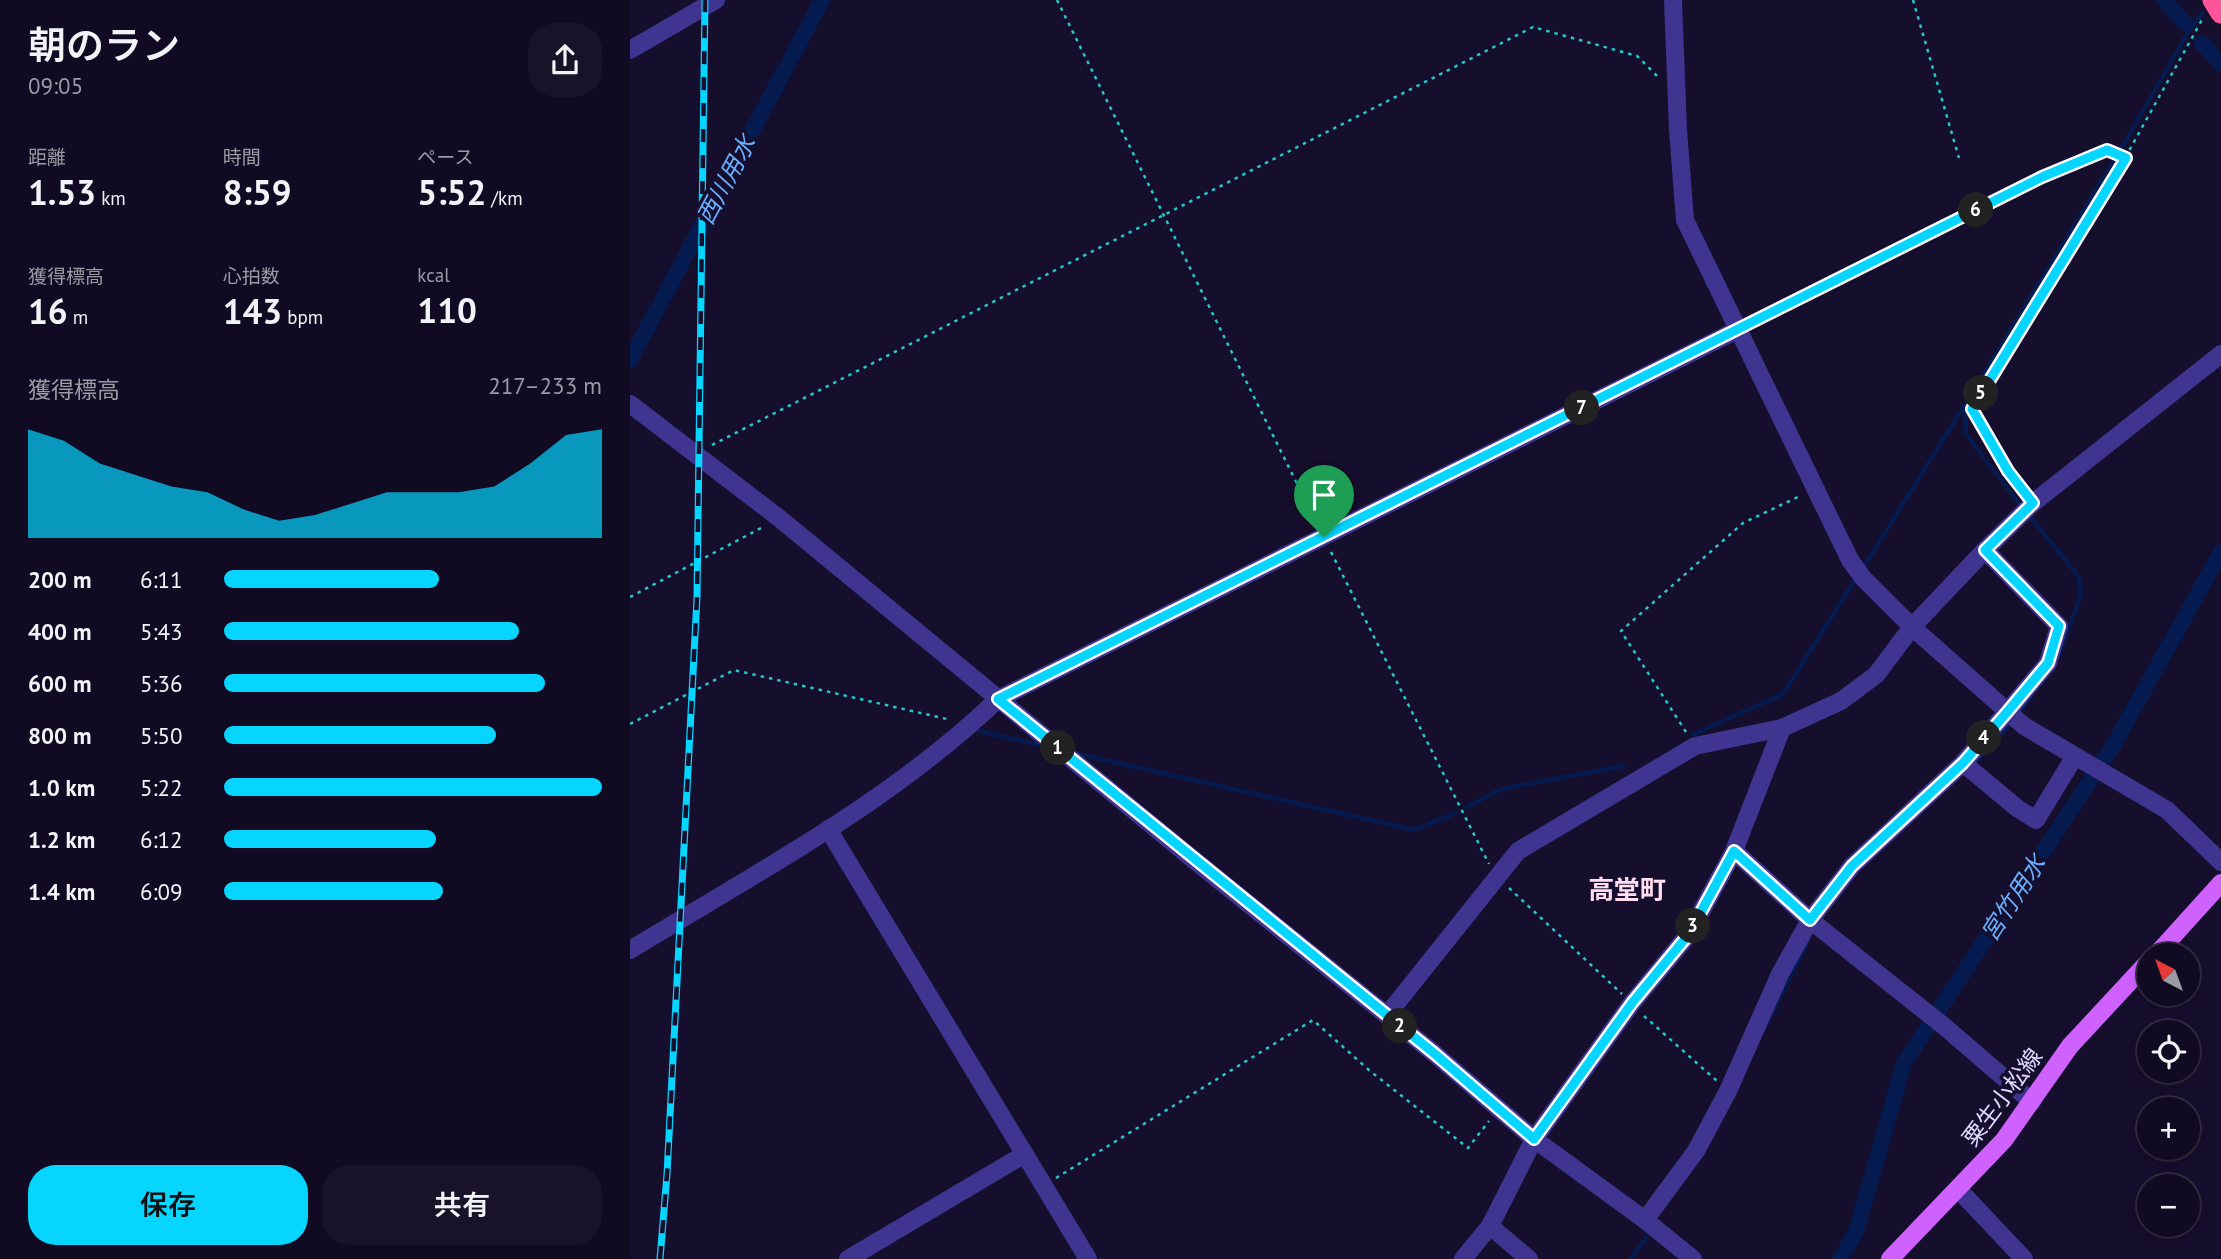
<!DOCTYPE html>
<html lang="ja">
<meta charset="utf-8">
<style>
:root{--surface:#100a22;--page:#19132a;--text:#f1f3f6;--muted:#9c9aa5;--line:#302b40;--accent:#06d5ff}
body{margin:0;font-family:"PT Sans","Noto Sans JP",sans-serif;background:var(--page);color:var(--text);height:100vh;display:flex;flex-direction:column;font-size:26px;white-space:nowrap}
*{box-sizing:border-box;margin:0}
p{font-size:23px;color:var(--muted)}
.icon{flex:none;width:38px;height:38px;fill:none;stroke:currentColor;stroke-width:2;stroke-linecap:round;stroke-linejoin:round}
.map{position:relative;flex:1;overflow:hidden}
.details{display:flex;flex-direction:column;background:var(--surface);width:630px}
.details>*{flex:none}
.needle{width:46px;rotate:319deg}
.tools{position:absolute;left:1507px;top:943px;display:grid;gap:14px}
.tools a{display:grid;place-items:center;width:63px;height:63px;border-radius:50%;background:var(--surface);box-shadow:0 4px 10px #0003,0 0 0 2px var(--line);font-size:35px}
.pin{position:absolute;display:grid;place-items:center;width:60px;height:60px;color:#fff;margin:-72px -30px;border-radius:50% 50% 50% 0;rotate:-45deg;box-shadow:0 0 7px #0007}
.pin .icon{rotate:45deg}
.km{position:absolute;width:35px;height:35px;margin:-18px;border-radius:50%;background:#222;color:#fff;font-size:19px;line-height:35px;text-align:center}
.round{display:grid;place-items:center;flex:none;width:74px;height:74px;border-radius:28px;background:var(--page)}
.head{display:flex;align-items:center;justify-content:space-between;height:119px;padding:0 28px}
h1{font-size:38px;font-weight:600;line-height:52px}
.metrics{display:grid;grid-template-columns:repeat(3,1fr);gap:10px;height:119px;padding:7px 28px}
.metrics div{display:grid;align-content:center}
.metrics b{font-size:35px;font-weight:600}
.metrics small{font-size:19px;font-weight:400}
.metrics p{font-size:19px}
.chart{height:196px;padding:14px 28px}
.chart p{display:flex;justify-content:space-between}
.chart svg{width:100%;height:126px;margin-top:7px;fill:var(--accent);opacity:.7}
.cta{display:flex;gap:14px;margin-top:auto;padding:14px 28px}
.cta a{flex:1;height:80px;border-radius:28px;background:var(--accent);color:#111;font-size:28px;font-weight:600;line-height:80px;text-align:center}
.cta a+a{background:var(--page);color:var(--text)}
ul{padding:0 28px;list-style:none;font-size:23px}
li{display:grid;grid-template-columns:112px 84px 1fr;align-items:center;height:52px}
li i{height:18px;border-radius:9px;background:var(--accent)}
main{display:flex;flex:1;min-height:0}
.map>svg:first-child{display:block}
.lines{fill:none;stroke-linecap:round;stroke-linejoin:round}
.stream{stroke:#051b4f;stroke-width:4.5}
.canal{stroke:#051b4f;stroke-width:16}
.path{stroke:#23c8ca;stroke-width:2.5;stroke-dasharray:3.5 5;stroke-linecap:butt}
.minor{stroke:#3f3590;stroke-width:18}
.major{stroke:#cf61ff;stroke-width:18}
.highway{stroke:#ff559b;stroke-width:21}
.rail-casing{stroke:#06d5ff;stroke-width:7}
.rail{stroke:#160e2d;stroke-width:4.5;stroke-dasharray:13;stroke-linecap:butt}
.route-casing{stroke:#fff;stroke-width:14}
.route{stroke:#06d5ff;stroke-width:9}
.labels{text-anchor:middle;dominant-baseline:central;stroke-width:7;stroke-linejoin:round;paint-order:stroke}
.street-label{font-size:23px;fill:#e1daff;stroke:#160e2d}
.water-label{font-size:24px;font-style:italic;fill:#68afff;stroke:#160e2d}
.quarter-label{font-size:26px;font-weight:bold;fill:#ffdcf0;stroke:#160e2d}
</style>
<main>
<section class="details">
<div class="head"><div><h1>朝のラン</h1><p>09:05</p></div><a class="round"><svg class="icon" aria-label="share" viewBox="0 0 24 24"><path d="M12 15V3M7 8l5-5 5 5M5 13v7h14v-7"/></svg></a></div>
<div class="metrics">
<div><p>距離</p><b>1.53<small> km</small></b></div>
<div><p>時間</p><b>8:59</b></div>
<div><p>ペース</p><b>5:52<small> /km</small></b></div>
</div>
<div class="metrics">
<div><p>獲得標高</p><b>16<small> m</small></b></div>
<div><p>心拍数</p><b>143<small> bpm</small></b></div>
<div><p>kcal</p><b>110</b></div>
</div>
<div class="chart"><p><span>獲得標高</span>217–233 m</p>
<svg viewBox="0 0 160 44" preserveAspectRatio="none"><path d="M0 44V6L10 10L20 18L30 22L40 26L50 28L60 34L70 38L80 36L90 32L100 28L110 28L120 28L130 26L140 18L150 8L160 6V44z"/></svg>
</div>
<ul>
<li><b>200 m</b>6:11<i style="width:57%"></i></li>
<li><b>400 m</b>5:43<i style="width:78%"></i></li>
<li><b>600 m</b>5:36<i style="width:85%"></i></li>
<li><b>800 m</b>5:50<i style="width:72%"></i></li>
<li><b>1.0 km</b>5:22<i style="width:100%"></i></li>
<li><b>1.2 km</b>6:12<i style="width:56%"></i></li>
<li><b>1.4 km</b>6:09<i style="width:58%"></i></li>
</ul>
<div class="cta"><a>保存</a><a>共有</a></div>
</section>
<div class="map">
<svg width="1591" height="1259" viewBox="0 0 1591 1259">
<rect width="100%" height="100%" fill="#160e2d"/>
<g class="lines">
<path class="stream" d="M1491,149L1560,29L1572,13
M1390,505L1336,434L1335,405L1484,160
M1402,519L1449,577L1451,595L1429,655
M1235,565L1334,406
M1387,715L1401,697
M349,731L414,746
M1064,734L1153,694L1225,580
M444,753L785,830L826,813
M1343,765L1380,725
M837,807L871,789L993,766
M1137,1024L1178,941
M1001,1259L1017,1236"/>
<path class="canal" d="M1534,0L1555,23
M1572,43L1591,64
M0,360L192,0
M1210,1259L1226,1232L1274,1063L1483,746L1591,552"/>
<path class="path" d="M427,0L687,524
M1283,0L1329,158
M1124,322L1412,177L1477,150L1495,158
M82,445L903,27L1007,56L1029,78
M1392,490L1378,471L1341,409L1495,158L1573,18
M701,552L859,864
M0,597L133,527
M0,724L104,670L321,720
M1056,732L991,631L1113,523L1170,496
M879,888L992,994
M1014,1016L1087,1081
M426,1178L683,1020L740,1071L838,1148L859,1121"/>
<path class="minor" d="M1043,0L1048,130L1055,220L1220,560L1233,578L1282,627L1394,726L1537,810L1591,862
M0,50L86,0
M0,404L149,518L564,860L805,1054L904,1139L1015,1220L1063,1259
M1333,763L1387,808L1406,820L1445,756
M198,829L458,1259
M1104,851L1180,920L1315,1027L1402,1102
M0,950C126,873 261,802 368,699L1109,329
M757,1015L888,851L1065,746L1152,728L1211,701L1246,675L1282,627L1355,550L1403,503L1591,354
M1328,1189L1394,1259
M1015,1220L1066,1151L1098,1091L1150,974L1180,920L1222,866L1333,763L1378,711L1418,663L1429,626L1355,550
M860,1226L899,1259
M218,1259L395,1154
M833,1259L860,1226L904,1139L1002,1003L1059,934L1104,851L1152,728"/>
<path class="major" d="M1525,956L1591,883
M1260,1259L1374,1140L1440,1046L1519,961"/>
<path class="highway" d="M1583,0L1591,13"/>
<defs>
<path id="rail" d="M30,1259L37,1174L67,597L75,0"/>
</defs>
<use href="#rail" class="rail-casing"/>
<use href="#rail" class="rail"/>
</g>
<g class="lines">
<defs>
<path id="route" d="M1477,150L1496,158L1342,409L1378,471L1403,503L1355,550L1429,626L1418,663L1378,711L1333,763L1222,866L1180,920L1104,851L1059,934L1002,1003L904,1139L805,1054L368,699L1412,177Z"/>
</defs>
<use href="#route" class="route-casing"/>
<use href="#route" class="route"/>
</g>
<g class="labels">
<g class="street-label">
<text transform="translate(1372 1097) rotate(-53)">粟生小松線</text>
</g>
<g class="water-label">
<text transform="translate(96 180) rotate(-62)">西川用水</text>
<text transform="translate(1383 898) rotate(-57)">宮竹用水</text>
</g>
<g class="quarter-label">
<text x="997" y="889">高堂町</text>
</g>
</g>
</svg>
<div class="tools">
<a><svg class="needle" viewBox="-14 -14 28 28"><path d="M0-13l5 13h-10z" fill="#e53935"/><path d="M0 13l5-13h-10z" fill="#9c9aa5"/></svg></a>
<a><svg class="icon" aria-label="locate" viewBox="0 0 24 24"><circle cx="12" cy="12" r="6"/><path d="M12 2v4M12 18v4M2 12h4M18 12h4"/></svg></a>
<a>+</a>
<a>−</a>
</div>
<div class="pin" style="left:694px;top:537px;background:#1e9e55"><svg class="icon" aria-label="arrive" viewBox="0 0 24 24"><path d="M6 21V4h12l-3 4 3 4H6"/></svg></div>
<b class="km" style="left:428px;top:748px">1</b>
<b class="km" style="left:770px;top:1026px">2</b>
<b class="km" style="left:1063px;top:926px">3</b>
<b class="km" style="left:1354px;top:738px">4</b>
<b class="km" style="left:1351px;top:393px">5</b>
<b class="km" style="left:1346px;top:210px">6</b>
<b class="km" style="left:952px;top:408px">7</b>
</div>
</main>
